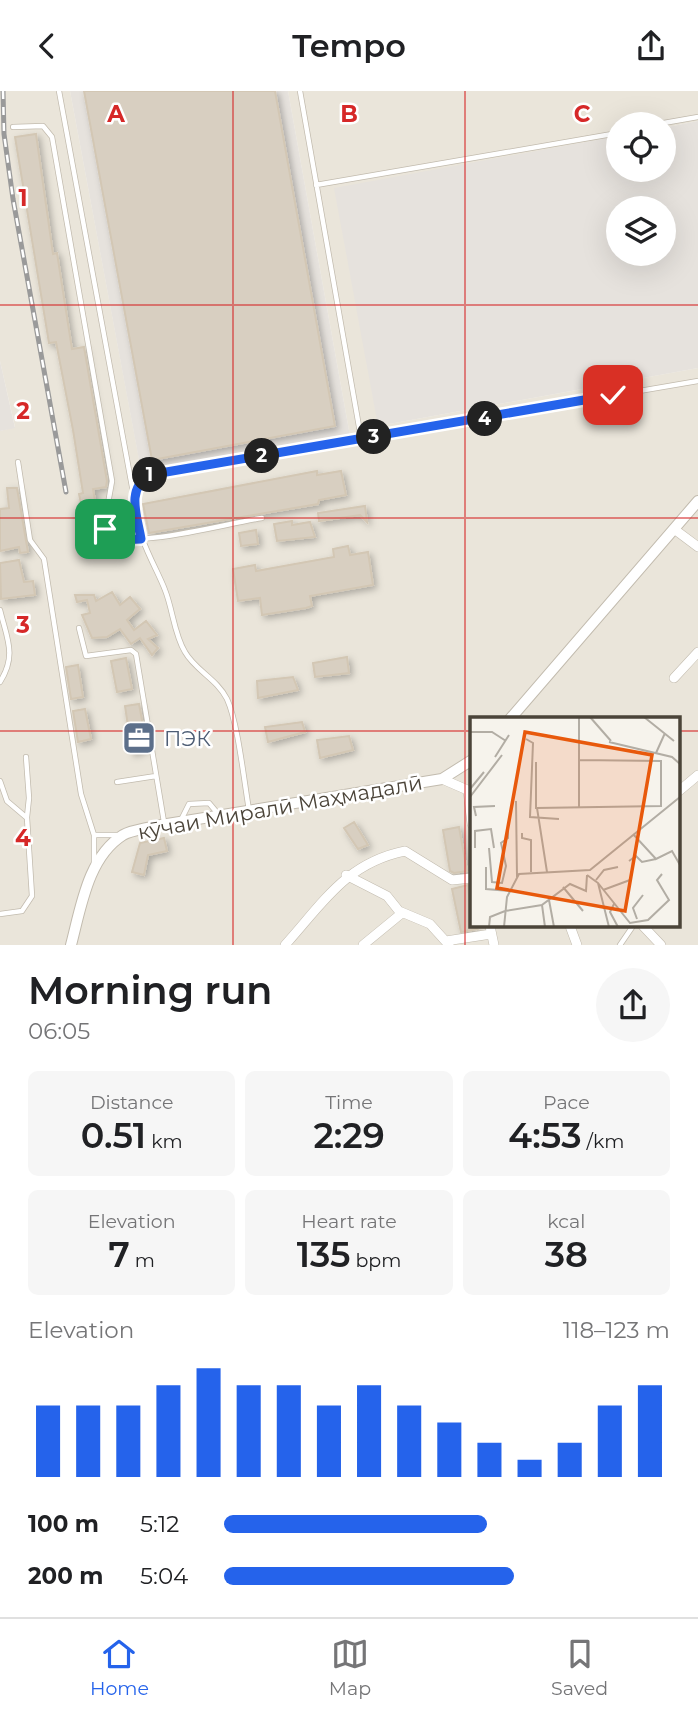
<!DOCTYPE html>
<meta charset="utf-8">
<style>
:root{--surface:#fff;--page:#f6f6f6;--text:#202124;--muted:#757577;--line:#e0e0e0;--accent:#2563eb}
body{margin:0;font-family:Montserrat,sans-serif;background:var(--page);color:var(--text);height:100vh;display:flex;flex-direction:column;font-size:26px;white-space:nowrap}
*{box-sizing:border-box;margin:0}
p{font-size:23px;color:var(--muted)}
.icon{flex:none;width:38px;height:38px;fill:none;stroke:currentColor;stroke-width:2;stroke-linecap:round;stroke-linejoin:round}
.map{position:relative;height:854px;overflow:hidden}
.panel{display:flex;flex-direction:column;background:var(--surface);flex:1}
.panel>*{flex:none}
.tools{position:absolute;left:606px;top:21px;display:grid;gap:14px}
.tools a{display:grid;place-items:center;width:70px;height:70px;border-radius:50%;background:var(--surface);box-shadow:0 7px 28px #0002;font-size:35px}
.pin{position:absolute;display:grid;place-items:center;width:60px;height:60px;color:#fff;margin:-30px;border-radius:14px;box-shadow:0 4px 10px #0006}
.km{position:absolute;width:35px;height:35px;margin:-18px;border-radius:50%;background:#222;color:#fff;font-size:19px;line-height:35px;text-align:center}
.round{display:grid;place-items:center;flex:none;width:74px;height:74px;border-radius:37px;background:var(--page)}
.summary{display:flex;align-items:center;justify-content:space-between;height:119px;padding:0 28px}
h1{font-size:38px;font-weight:600;line-height:52px}
.stats{display:grid;grid-template-columns:repeat(3,1fr);gap:10px;height:119px;padding:7px 28px}
.stats div{display:grid;align-content:center;border-radius:10px;background:var(--page);text-align:center}
.stats b{font-size:35px;font-weight:600}
.stats small{font-size:19px;font-weight:400}
.stats p{font-size:19px}
.chart{height:196px;padding:14px 28px}
.chart p{display:flex;justify-content:space-between}
.chart svg{width:100%;height:126px;margin-top:7px;stroke:var(--accent);stroke-width:6}
ul{padding:0 28px;list-style:none;font-size:23px}
li{display:grid;grid-template-columns:112px 84px 1fr;align-items:center;height:52px}
li i{height:18px;border-radius:9px;background:var(--accent)}
header{display:flex;justify-content:space-between;align-items:center;height:91px;padding:0 28px;background:var(--surface);font-size:32px;font-weight:600}
.tabs{display:flex;justify-content:space-around;align-items:center;height:98px;border-top:2px solid var(--line);background:var(--surface);font-size:19px;color:var(--muted)}
.tabs a{display:grid;justify-items:center;gap:4px}
.tabs .selected{color:var(--accent)}
.map>svg:first-child{display:block}
.residential{fill:#eae5da;fill-rule:evenodd}
.industrial{fill:#e6e2dd;fill-rule:evenodd}
.building{fill:#d8cfc1;stroke:#d3c7b4;stroke-width:2;filter:url(#shadow)}
.lines{fill:none;stroke-linecap:round;stroke-linejoin:round}
.service-casing{stroke:#c2bbae;stroke-width:6}
.minor-casing{stroke:#c2bbae;stroke-width:10}
.tertiary-casing{stroke:#c2bbae;stroke-width:12}
.service{stroke:#fff;stroke-width:4.5}
.minor{stroke:#fff;stroke-width:9}
.tertiary{stroke:#fff;stroke-width:10}
.rail-casing{stroke:#9a9a9a;stroke-width:5}
.rail{stroke:#fff;stroke-width:2.5;stroke-dasharray:8;stroke-linecap:butt}
.route-casing{stroke:#fff;stroke-width:14}
.route{stroke:#2563eb;stroke-width:9}
.grid{fill:none;stroke:#d62828;stroke-width:2;stroke-opacity:0.55}
.labels{text-anchor:middle;dominant-baseline:central;stroke-width:5;stroke-linejoin:round;paint-order:stroke}
.service-label{font-size:21px;fill:#4e5e75;stroke:#fff;text-anchor:start}
.street-label{font-size:21px;fill:#4b4439;stroke:#fff}
.inset-road{fill:none;stroke:#b2ada4;stroke-width:2}
.view{fill:#e8590c;fill-opacity:0.15;stroke:#e8590c;stroke-width:3.5}
.inset-edge{fill:none;stroke:#4b4439;stroke-width:3.5}
.grid-label{font-size:23px;text-anchor:middle;font-weight:bold;fill:#d62828;stroke:#fff;stroke-width:5;stroke-linejoin:round;paint-order:stroke}
</style>
<header><svg class="icon" aria-label="back" viewBox="0 0 24 24"><path d="M15 5l-7 7 7 7"/></svg>Tempo<svg class="icon" aria-label="share" viewBox="0 0 24 24"><path d="M12 15V3M7 8l5-5 5 5M5 13v7h14v-7"/></svg></header>
<div class="map">
<svg width="698" height="854" viewBox="0 0 698 854">
<defs>
<filter id="shadow"><feDropShadow dx="3" dy="3" stdDeviation="3.5" flood-color="#0004"/></filter>
</defs>
<rect width="100%" height="100%" fill="#f6f3ec"/>
<path class="residential" d="M0,0H70L142,384L350,345L288,0H698V30L663,37V33H618V45L378,335L698,277V854H0V340L15,336L0,270ZM472,628H679V835H472Z"/>
<path class="industrial" d="M70,0H288L350,345L142,385Z
M698,30V277L378,335L334,97L618,45V79H663V37ZM618,117H663V163H618Z
M0,270L15,337L0,340Z"/>
<path class="building" d="M84,0H275L335,335L152,369Z
M36,43L53,163L57,162L72,258L84,256L107,390L106,396L93,398L99,433L86,436L79,403L83,402L73,339L56,251L49,252L15,46Z
M317,380V384L341,380L346,404L319,409L318,413L149,442L143,413Z
M7,397H17L28,461L20,462L19,456L0,460V418L9,417Z
M365,415L367,431L360,424L319,430L318,422Z
M292,430V434L310,431L315,446L277,450L274,433Z
M256,439L258,453L241,455L239,442Z
M348,455L350,464L368,461L373,494L310,505L312,515L306,517L268,523L262,524L260,507L238,510L233,478L255,474L256,480L334,466L333,458Z
M19,469L24,491L33,490L35,504L1,508L0,472Z
M112,501L120,514L130,506L140,518L127,529L134,539L146,530L157,544L148,548L158,557L152,564L140,547L131,553L120,538L107,546L92,547L82,524L90,522L87,509L77,511L75,504H94L96,510Z
M347,566L349,582L315,586L313,572Z
M126,567L132,598L117,601L111,570Z
M78,574L83,606L71,608L66,576Z
M293,586L298,599L258,607L257,590Z
M139,613L147,656L132,662L125,615Z
M85,618L91,648L78,651L73,620Z
M302,631L305,641L268,651L265,636Z
M349,645L353,659L320,667L317,649Z
M354,731L368,754L358,758L344,737Z
M459,736L467,780L454,782L450,780L443,739Z
M164,747L167,760L148,764L144,784L132,781L140,752Z
M468,794L472,835L477,838L461,841L452,798Z"/>
<g class="lines">
<defs>
<path id="service" d="M59,0L133,401
M300,0L361,347
M658,33L698,26
M13,36L43,35L52,46L112,390L104,435L107,444C140,457 223,433 262,427
M316,94L618,42
M18,371L30,449L44,468L81,703L94,744V773
M0,519C7,548 17,564 0,591
M79,537L86,565L131,559L136,563L164,731
M26,666L29,707L27,726
M0,690L7,710L27,727L32,805L22,820L0,823
M117,691L156,685
M249,719C244,690 238,632 227,608C217,588 195,579 185,561C174,543 173,519 165,499C154,469 112,408 149,384L698,290
M181,729L189,713L209,712L219,724
M94,744H117
M620,854L633,835"/>
<path id="minor" d="M674,438L698,456
M674,587L698,561
M442,688L472,701
M468,700L472,733
M679,700L698,684
M346,784L387,805L399,820L430,833L449,854
M490,835L494,854
M570,835L577,854
M643,835L661,854
M446,850L491,843
M285,854C323,812 346,772 405,760L452,789L472,787
M363,854L402,822"/>
<path id="tertiary" d="M510,628L698,410
M71,854C81,816 88,766 123,744C132,739 145,738 155,735L442,688L472,669"/>
</defs>
<use href="#service" class="service-casing"/>
<use href="#minor" class="minor-casing"/>
<use href="#tertiary" class="tertiary-casing"/>
<use href="#service" class="service"/>
<use href="#minor" class="minor"/>
<use href="#tertiary" class="tertiary"/>
<defs>
<path id="rail" d="M3,0L4,43L13,108L66,401"/>
</defs>
<use href="#rail" class="rail-casing"/>
<use href="#rail" class="rail"/>
</g>
<g class="lines">
<defs>
<path id="route" d="M105,438L107,444L120,449L141,448C137,424 126,399 149,384L613,304"/>
</defs>
<use href="#route" class="route-casing"/>
<use href="#route" class="route"/>
</g>
<path class="grid" d="M233,0V854M465,0V854M0,214H698M0,427H698M0,640H472M679,640H698"/>
<defs>
<symbol id="office-square" viewBox="-11 -11 22 22"><rect x="-9" y="-9" width="18" height="18" rx="4" fill="#5c6f8a" stroke="#fff"/><path d="M-6-3h4V-5.5h4V-3h4V5H-6ZM-1-4.5V-3h2v-1.5ZM-6 0V1H6V0Z" fill="#fff"/></symbol>
</defs>
<g fill-rule="evenodd">
<use href="#office-square" x="120" y="628" width="38" height="38"/>
</g>
<g class="labels">
<g class="service-label">
<text x="164" y="647">ПЭК</text>
</g>
<g class="street-label">
<text transform="translate(280 716) rotate(-10)">кӯчаи Миралӣ Маҳмадалӣ</text>
</g>
</g>
<g transform="translate(470 626)">
<rect width="210" height="210" fill="#f6f3ec"/>
<path class="inset-road" d="M120,0L141,24M174,0L204,24M0,15H22L36,24M56,22L63,26L60,100L89,102M139,25L202,40L210,47M186,36L195,16M25,40L39,18M66,45V92M0,72L14,55M0,80L32,38M46,84L47,160M109,90V0M6,99L4,90L25,89M52,116V121L61,123V155M163,117L186,142L202,134L210,148M5,131V114L21,112L24,131M19,131L22,165L32,166L36,149L31,126L38,121V106M159,144L166,139L172,145L186,142M16,150V172L40,174M77,155L67,91L191,89V44L109,43M117,158L128,166L139,210M126,163L134,153L148,150M128,166L160,206L178,203L199,183L187,163L192,157M93,170L113,194M133,173L160,163M79,183L84,210M144,187L140,195L148,210M167,202L163,191L173,178M19,210L20,200L35,194L72,188M34,210L37,180L49,157L120,153L210,80M75,210L72,188L100,167L116,174L117,158"/>
<path class="view" d="M55,15L182,38L155,194L27,171Z"/>
<rect width="210" height="210" class="inset-edge"/>
</g>
<g class="grid-label">
<text x="116" y="31">A</text>
<text x="349" y="31">B</text>
<text x="582" y="31">C</text>
<text x="23" y="115">1</text>
<text x="23" y="328">2</text>
<text x="23" y="542">3</text>
<text x="23" y="755">4</text>
</g>
</svg>
<div class="tools">
<a><svg class="icon" aria-label="locate" viewBox="0 0 24 24"><circle cx="12" cy="12" r="6"/><path d="M12 2v4M12 18v4M2 12h4M18 12h4"/></svg></a>
<a><svg class="icon" aria-label="layers" viewBox="0 0 24 24"><path d="M12 4l9 5-9 5-9-5zM3 14l9 5 9-5"/></svg></a>
</div>
<div class="pin" style="left:105px;top:438px;background:#1e9e55"><svg class="icon" aria-label="arrive" viewBox="0 0 24 24"><path d="M6 21V4h12l-3 4 3 4H6"/></svg></div>
<div class="pin" style="left:613px;top:304px;background:#d93025"><svg class="icon" aria-label="check" viewBox="0 0 24 24"><path d="M5 12l5 5 9-10"/></svg></div>
<b class="km" style="left:150px;top:384px">1</b>
<b class="km" style="left:262px;top:365px">2</b>
<b class="km" style="left:374px;top:346px">3</b>
<b class="km" style="left:485px;top:328px">4</b>
</div>
<section class="panel">
<div class="summary"><div><h1>Morning run</h1><p>06:05</p></div><a class="round"><svg class="icon" aria-label="share" viewBox="0 0 24 24"><path d="M12 15V3M7 8l5-5 5 5M5 13v7h14v-7"/></svg></a></div>
<div class="stats">
<div><p>Distance</p><b>0.51<small> km</small></b></div>
<div><p>Time</p><b>2:29</b></div>
<div><p>Pace</p><b>4:53<small> /km</small></b></div>
</div>
<div class="stats">
<div><p>Elevation</p><b>7<small> m</small></b></div>
<div><p>Heart rate</p><b>135<small> bpm</small></b></div>
<div><p>kcal</p><b>38</b></div>
</div>
<div class="chart"><p><span>Elevation</span>118–123 m</p>
<svg viewBox="0 0 160 44" preserveAspectRatio="none"><path d="M5 44V19M15 44V19M25 44V19M35 44V12M45 44V6M55 44V12M65 44V12M75 44V19M85 44V12M95 44V19M105 44V25M115 44V32M125 44V38M135 44V32M145 44V19M155 44V12"/></svg>
</div>
<ul>
<li><b>100 m</b>5:12<i style="width:59%"></i></li>
<li><b>200 m</b>5:04<i style="width:65%"></i></li>
</ul>
</section>
<nav class="tabs">
<a class="selected"><svg class="icon" aria-label="home" viewBox="0 0 24 24"><path d="M3 11l9-7 9 7M6 9v11h12V9"/></svg>Home</a>
<a><svg class="icon" aria-label="map" viewBox="0 0 24 24"><path d="M3 6l6-2 6 2 6-2v14l-6 2-6-2-6 2zM9 4v14M15 6v14"/></svg>Map</a>
<a><svg class="icon" aria-label="saved" viewBox="0 0 24 24"><path d="M7 4h10v16l-5-4-5 4z"/></svg>Saved</a>
</nav>
